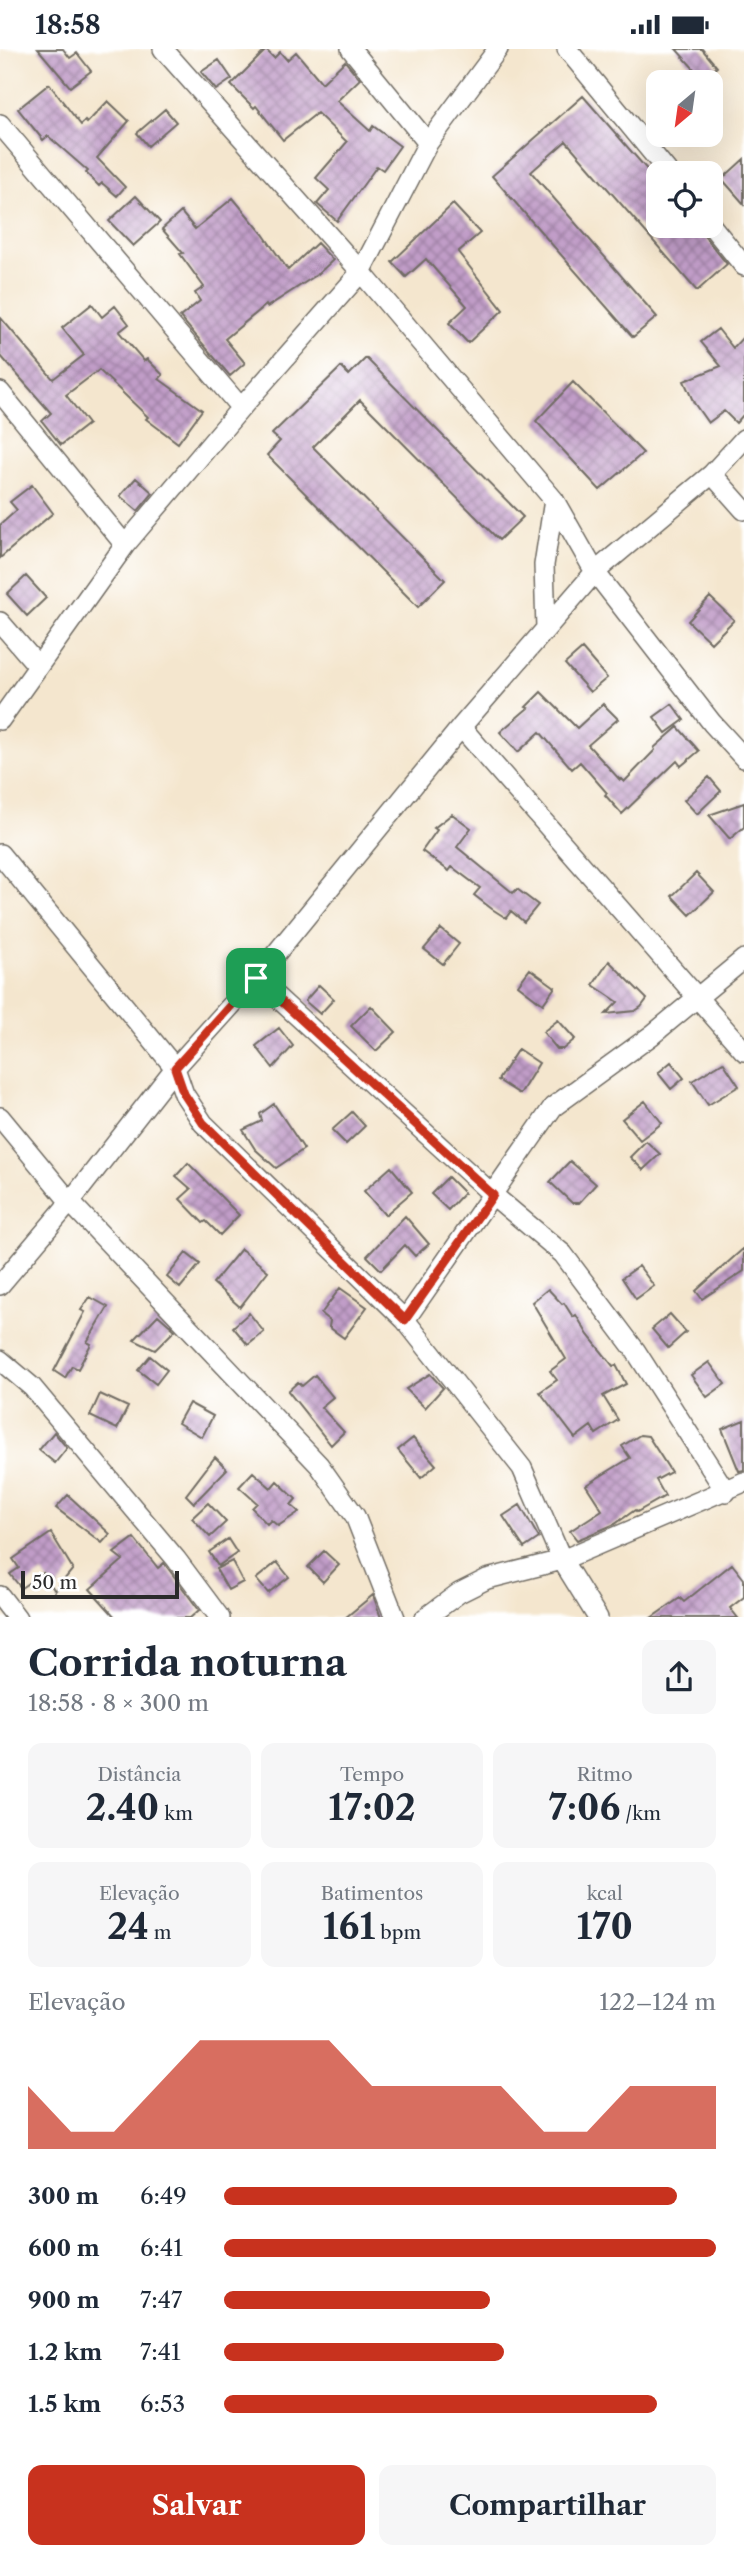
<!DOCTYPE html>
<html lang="pt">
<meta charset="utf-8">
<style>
:root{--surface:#fff;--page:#f6f6f7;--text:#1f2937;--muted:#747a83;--accent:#c8321e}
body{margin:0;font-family:"Libre Caslon Text",serif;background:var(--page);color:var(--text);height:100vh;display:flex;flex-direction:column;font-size:26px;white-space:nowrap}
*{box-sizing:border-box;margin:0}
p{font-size:23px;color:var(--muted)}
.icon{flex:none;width:38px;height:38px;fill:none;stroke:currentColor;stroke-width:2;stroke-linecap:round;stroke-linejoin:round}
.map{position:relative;height:1568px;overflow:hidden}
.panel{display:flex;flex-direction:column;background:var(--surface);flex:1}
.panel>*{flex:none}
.needle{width:46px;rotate:209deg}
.fabs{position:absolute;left:646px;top:21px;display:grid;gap:14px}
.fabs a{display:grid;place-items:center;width:77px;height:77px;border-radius:14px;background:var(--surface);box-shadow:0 7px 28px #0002;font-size:35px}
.scale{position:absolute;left:21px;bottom:18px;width:158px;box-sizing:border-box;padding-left:7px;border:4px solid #2b2b2b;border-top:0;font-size:19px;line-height:24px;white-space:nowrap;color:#2b2b2b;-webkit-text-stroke:5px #fff;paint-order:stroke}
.pin{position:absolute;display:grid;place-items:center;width:60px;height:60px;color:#fff;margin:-30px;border-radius:14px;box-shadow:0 4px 10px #0006}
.round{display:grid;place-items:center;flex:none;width:74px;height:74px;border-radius:14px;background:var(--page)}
.head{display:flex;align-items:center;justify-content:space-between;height:119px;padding:0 28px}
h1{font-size:38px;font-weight:800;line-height:52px}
.stats{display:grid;grid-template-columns:repeat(3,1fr);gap:10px;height:119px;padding:7px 28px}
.stats div{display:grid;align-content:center;border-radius:14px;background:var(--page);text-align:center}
.stats b{font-size:35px;font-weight:800}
.stats small{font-size:19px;font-weight:400}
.stats p{font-size:19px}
.chart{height:196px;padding:14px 28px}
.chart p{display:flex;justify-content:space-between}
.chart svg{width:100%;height:126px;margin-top:7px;fill:var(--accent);opacity:.7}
.primary-button{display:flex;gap:14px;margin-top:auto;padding:14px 28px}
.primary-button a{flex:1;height:80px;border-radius:14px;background:var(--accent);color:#fff;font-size:28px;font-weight:800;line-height:80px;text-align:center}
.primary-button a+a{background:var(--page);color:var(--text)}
ul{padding:0 28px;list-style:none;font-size:23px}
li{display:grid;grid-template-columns:112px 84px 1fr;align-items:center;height:52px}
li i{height:18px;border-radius:9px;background:var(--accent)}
.status{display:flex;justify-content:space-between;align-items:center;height:49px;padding:0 35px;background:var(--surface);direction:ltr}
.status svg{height:19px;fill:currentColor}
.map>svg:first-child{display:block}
.building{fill:url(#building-cross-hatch)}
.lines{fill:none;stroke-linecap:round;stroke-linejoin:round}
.street-casing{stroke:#716c64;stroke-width:22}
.street{stroke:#fff;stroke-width:19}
.route-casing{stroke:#fff;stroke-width:14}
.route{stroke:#c8321e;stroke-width:9}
</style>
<div class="status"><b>18:58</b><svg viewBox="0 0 49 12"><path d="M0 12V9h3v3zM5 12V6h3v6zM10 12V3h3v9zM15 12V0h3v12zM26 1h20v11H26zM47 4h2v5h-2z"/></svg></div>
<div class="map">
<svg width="744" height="1569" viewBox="0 0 744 1569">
<defs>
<pattern id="building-cross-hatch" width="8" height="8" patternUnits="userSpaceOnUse" patternTransform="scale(1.75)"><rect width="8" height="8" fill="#c19dc8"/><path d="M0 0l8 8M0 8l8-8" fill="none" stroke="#9d80a3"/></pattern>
</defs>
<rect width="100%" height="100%" fill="#fff"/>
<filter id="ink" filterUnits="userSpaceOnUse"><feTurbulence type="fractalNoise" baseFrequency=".0143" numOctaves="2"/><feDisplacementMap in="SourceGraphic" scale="14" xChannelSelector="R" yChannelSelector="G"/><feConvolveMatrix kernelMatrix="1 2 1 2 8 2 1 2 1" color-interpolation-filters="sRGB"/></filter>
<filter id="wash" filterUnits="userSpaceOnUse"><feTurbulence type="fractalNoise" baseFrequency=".00686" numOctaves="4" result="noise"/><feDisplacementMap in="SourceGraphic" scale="28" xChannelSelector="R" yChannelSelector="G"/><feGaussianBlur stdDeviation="1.57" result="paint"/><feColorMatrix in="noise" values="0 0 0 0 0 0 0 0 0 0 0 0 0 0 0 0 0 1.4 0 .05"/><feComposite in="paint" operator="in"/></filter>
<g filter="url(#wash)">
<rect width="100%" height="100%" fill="#f4e6ce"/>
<g id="blocks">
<path class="building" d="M38,0H63L70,9L77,4L91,22L70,38Z
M676,0H702L717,18L703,30Z
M266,1L274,9L280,3L287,11L296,3L322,34L345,12L360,30L337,52L370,82L373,77L400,97L383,121L377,117L337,172L317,155L329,141L316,129L347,93L317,64L283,91L256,57L254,59L231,36Z
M219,11L232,30L216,41L201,23Z
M49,35L81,76L85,72L87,74L108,52L129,72L97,109L125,138L117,147L102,134L99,137L86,124L88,122L48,87L43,91L18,60Z
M583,47L658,133V177H696L727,215L697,242L566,92L531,123L657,268L633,288L492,127Z
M165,60L176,73L148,97L137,84Z
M744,110V155L722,130Z
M136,147L160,173L133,197L109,172Z
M233,149L263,185L288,221L317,194L333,211L318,225L267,258L266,256L225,290L245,314L230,327L180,268L200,252L195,244L204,238L180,205L183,204L162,180L181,163L195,180Z
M453,155L480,184L458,203L503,261L468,294L449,274L467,257L426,210L406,228L392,213Z
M92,255L102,268L115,257L129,275L119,283L144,312L147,310L163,326L159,330L202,361L178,394L146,370L148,368L99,321L66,346L88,375L61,396L42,372L51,364L0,306V268L53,330L84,306L62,279Z
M718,280L733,299L744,287V365L736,374L724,362L708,374L694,354L684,332L721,317L701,293Z
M366,309L523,468L499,491L360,351L313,398L445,531L418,558L267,406L280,392L272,385L341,318L349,326Z
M573,333L643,404L600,441L536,372Z
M136,429L153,444L138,462L120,447Z
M32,436L53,464L0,509V476L17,461L10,453Z
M26,527L46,549L27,567L7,545Z
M710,548L734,571L711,594L688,572Z
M582,600L607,629L590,643L565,615Z
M541,643L577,679L603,655L618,670L588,696L620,731L621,730L624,733L655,701L654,699L678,678L699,702L681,717L677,712L622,765L605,746L607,744L580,713L572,720L540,683L518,703L500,683L528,659L526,658Z
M672,655L684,671L666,684L654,668Z
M709,728L721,742L697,765L684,751Z
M744,754V778L730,790L709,766Z
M452,765L471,779L457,798L513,844L517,840L538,856L524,873L511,862L506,869L492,860L474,846L480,839L452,818L449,822L422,802L437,781L434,779Z
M696,824L714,843L690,866L672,847Z
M441,880L459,895L443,915L424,900Z
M609,912L647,950L641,958L635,962L606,965L618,953L593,936Z
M530,920L555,938L543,955L518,936Z
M319,936L334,950L320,965L305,952Z
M371,957L396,983L376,1002L351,977Z
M558,971L575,990L563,1000H557L543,983Z
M279,979L293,997L273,1019L256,997Z
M518,1000L539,1014L520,1045L498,1031Z
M671,1013L684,1029L671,1040L658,1024Z
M723,1013L739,1037L708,1056L692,1032Z
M645,1052L662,1074L640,1091L622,1070Z
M274,1055L304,1100L276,1119L255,1100L243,1081L262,1072L260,1065Z
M352,1063L365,1077L346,1095L332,1081Z
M646,1092L660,1105L643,1121L630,1108Z
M570,1112L596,1135L579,1154H572L550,1133Z
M188,1114L239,1166L220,1186L206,1172L203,1174L180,1150L191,1140L176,1127Z
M391,1118L412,1143L385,1166L364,1142Z
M448,1128L464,1144L448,1161L431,1145Z
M405,1167L429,1195L415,1207L405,1196L381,1221L367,1207Z
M744,1199V1222L702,1250L696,1242Z
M241,1200L268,1222L240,1258L213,1234Z
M186,1204L200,1215L180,1239L167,1228Z
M639,1217L654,1237L636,1250L622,1229Z
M340,1239L367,1258L344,1289L329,1278L330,1272L321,1265Z
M548,1240L562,1255L564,1254L573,1268L576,1266L588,1286L613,1317L616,1316L626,1335L603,1347L618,1371L596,1385L591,1377L575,1389L540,1343L557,1331L550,1322L566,1310L532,1253Z
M90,1248L108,1258L87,1293L91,1295L78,1320L72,1317L65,1329L54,1322L85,1263L81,1261Z
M249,1264L264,1283L248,1296L233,1278Z
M670,1265L686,1283L668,1299L652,1280Z
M158,1266L175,1281L155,1301L134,1291Z
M150,1307L167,1321L156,1335L138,1321Z
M709,1313L725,1335L707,1348L691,1326Z
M430,1325L443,1339L425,1359L406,1340Z
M315,1326L333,1348L321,1358L344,1383L331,1396L288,1342L298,1333L302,1337Z
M100,1345L128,1358L117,1380L90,1367Z
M189,1354L213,1367L202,1388L178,1374Z
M744,1371V1421L739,1422L722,1380Z
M54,1383L67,1399L55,1414L39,1401Z
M640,1386L648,1387L671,1423L656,1431L665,1447L637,1463L635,1461L615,1475L577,1491L570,1482L602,1461L586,1436L630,1409L622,1397Z
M413,1389L436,1416L421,1429L398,1401Z
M215,1408L227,1420L194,1454L186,1446Z
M253,1423L271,1439L277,1432L296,1450L291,1456L299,1463L278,1477L271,1471L267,1475L252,1459L257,1454L239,1438Z
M68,1446L110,1485L102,1494L56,1459Z
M208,1454L226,1473L210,1488L192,1469Z
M520,1456L539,1489L524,1499L503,1467Z
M51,1484L73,1520L55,1542L43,1524L21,1539L10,1525L19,1519L13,1510Z
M134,1489L158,1519L164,1514L199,1561L190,1569H116L90,1540L123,1511L114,1504Z
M228,1490L237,1504L218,1517L209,1503Z
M324,1502L339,1516L323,1533L308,1518Z
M232,1512L243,1533L228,1541L216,1520Z
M277,1513L289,1528L268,1544L256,1530Z
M732,1515L744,1530V1548L730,1559L738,1569H651L680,1549L684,1553Z
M373,1546L381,1569H345Z"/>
</g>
</g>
<g filter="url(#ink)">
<use href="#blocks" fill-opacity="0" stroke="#716c64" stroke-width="2"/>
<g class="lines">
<defs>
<path id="street" d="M163,0L361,223L554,451L595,523L712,674L744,709
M351,0L428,94
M567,0L669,124
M0,75L241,359
M710,175L744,217
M0,343L125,496
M712,425L744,461
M0,573L38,617
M546,579L544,516L554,451
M0,671L125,496L241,359L361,223L428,94L498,0
M461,678L744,1002
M0,805L175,1019L184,1045L203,1074L405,1271L522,1419L562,1511L598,1569
M256,929L493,1146L563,1205L635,1301L726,1443
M0,1068L70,1153L319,1416L355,1467L395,1569
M0,1236L70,1153L175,1019L256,929L461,678L595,523L712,425L744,390
M405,1271L553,1058L652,986L744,910
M0,1311L32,1338L176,1510L220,1569
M0,1547L17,1569
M425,1569L459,1544L487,1530L562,1511L744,1433"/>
</defs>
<use href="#street" class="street-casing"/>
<use href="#street" class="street"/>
</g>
</g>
<g class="lines" filter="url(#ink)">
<defs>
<path id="route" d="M256,929L493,1146L405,1271L203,1074L184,1045L175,1019Z"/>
</defs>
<use href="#route" class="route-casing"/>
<use href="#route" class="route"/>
</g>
</svg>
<div class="fabs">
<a><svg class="needle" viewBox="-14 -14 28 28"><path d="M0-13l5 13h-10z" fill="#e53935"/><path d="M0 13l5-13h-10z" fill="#747a83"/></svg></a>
<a><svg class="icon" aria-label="locate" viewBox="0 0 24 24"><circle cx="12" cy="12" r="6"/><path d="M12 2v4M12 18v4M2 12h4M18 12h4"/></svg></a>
</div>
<div class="scale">50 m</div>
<div class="pin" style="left:256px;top:929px;background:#1e9e55"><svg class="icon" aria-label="arrive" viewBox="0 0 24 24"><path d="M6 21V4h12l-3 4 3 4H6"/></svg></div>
</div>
<section class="panel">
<div class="head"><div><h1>Corrida noturna</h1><p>18:58 · 8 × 300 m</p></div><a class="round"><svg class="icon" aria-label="share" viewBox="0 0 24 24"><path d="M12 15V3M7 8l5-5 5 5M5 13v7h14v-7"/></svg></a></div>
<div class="stats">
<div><p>Distância</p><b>2.40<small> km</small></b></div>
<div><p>Tempo</p><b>17:02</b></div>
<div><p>Ritmo</p><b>7:06<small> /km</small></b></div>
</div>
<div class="stats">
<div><p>Elevação</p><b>24<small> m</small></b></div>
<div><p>Batimentos</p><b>161<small> bpm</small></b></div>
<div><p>kcal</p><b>170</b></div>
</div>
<div class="chart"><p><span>Elevação</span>122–124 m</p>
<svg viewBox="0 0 160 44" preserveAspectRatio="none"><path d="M0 44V22L10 38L20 38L30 22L40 6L50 6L60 6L70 6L80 22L90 22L100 22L110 22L120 38L130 38L140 22L150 22L160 22V44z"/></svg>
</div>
<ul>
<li><b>300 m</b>6:49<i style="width:92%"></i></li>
<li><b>600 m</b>6:41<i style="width:100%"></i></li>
<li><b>900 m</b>7:47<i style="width:54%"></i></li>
<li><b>1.2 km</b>7:41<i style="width:57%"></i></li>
<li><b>1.5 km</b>6:53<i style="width:88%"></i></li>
</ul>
<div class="primary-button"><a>Salvar</a><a>Compartilhar</a></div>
</section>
